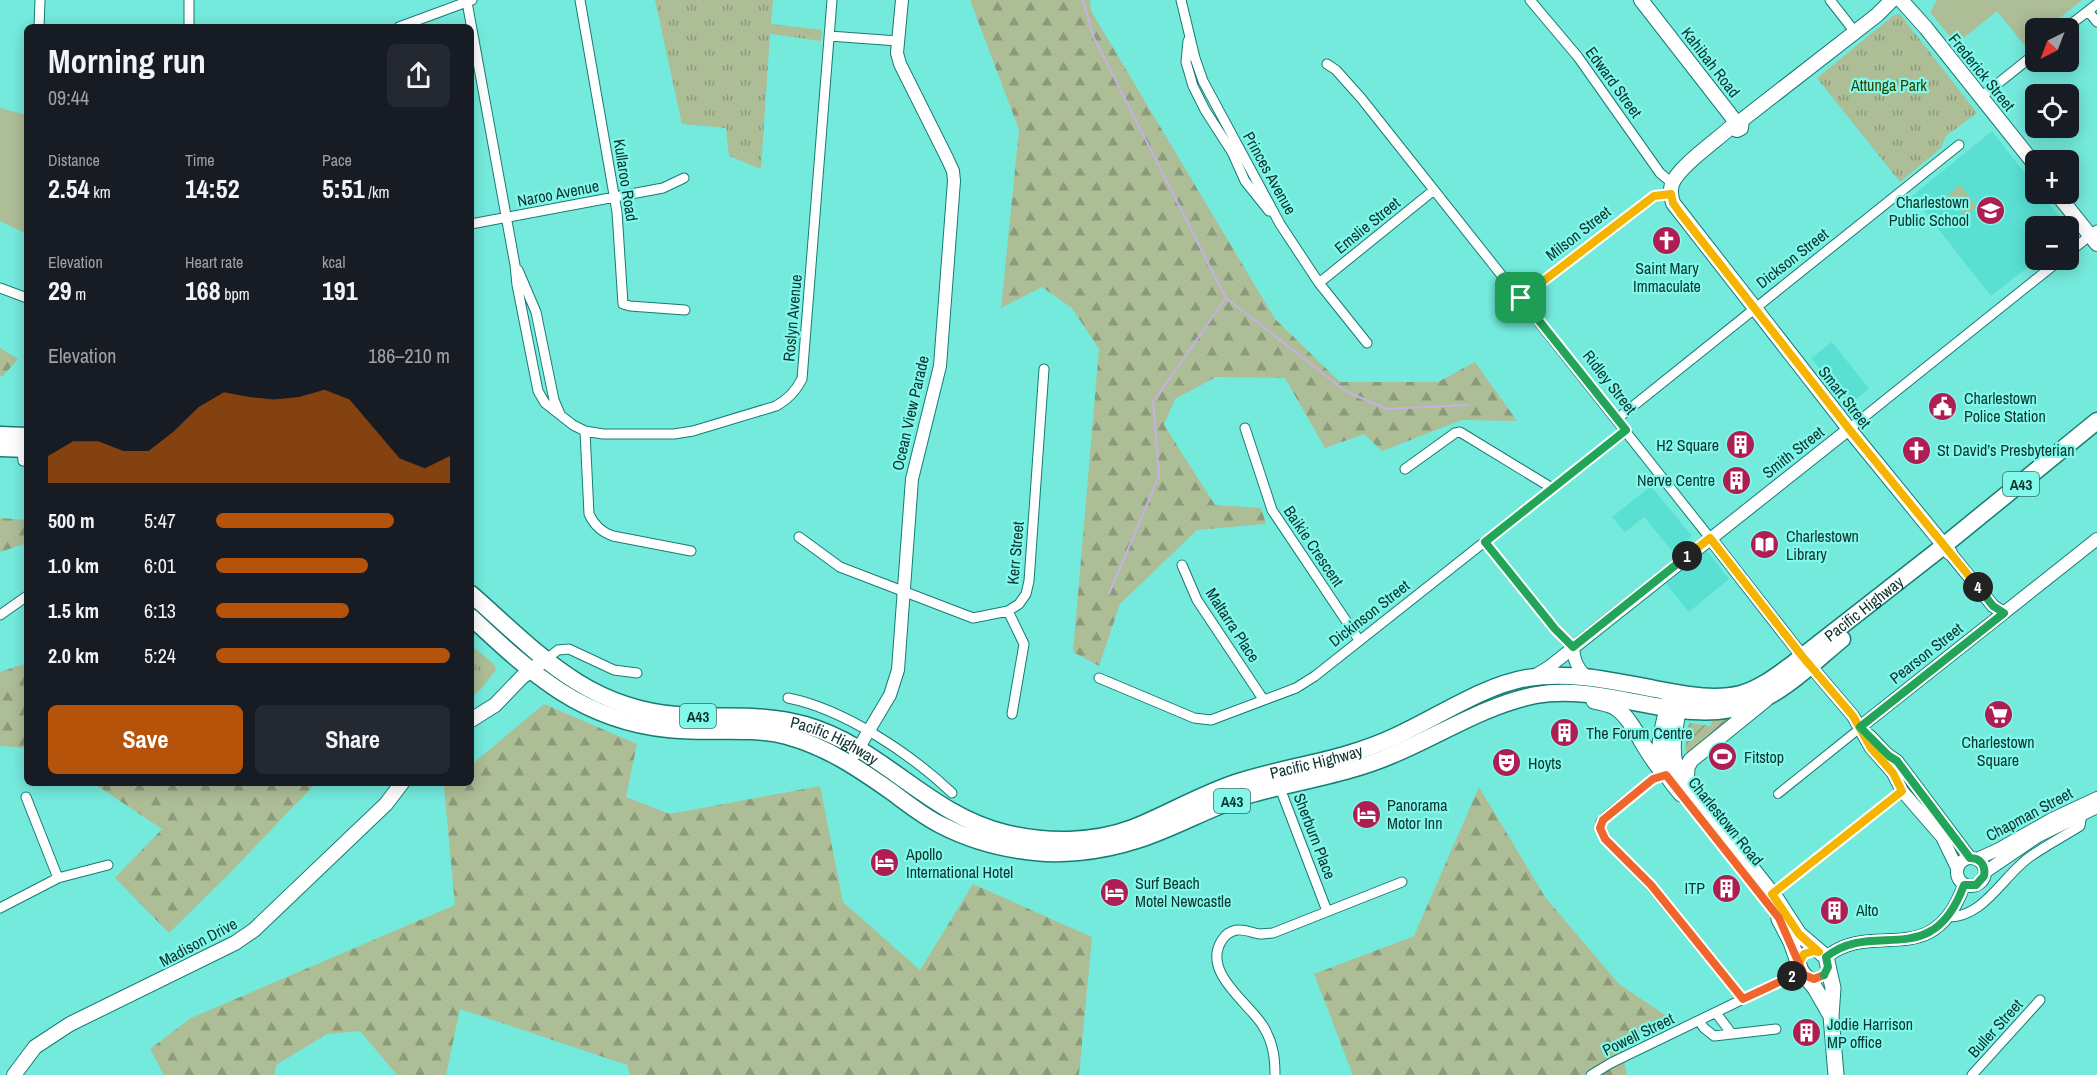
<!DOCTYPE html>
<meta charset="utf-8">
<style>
:root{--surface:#171b24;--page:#242831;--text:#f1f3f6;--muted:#9ea1a6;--accent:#b45309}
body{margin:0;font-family:"Archivo Narrow",sans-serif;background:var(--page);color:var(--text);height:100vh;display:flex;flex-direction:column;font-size:22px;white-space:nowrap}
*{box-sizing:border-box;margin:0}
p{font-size:20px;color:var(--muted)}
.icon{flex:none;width:33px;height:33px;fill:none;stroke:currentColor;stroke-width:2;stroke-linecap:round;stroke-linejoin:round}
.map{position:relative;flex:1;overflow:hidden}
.sheet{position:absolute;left:24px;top:24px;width:450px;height:762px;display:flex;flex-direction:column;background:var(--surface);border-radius:9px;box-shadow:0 3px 15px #0003}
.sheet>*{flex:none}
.needle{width:39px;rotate:222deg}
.controls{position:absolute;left:2025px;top:18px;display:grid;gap:12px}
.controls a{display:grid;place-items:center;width:54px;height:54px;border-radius:9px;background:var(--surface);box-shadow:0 3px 15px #0003;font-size:30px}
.pin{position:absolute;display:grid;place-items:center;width:51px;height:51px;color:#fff;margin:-26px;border-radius:12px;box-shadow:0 3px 9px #0006}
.km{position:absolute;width:30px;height:30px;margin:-15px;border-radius:50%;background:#222;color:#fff;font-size:16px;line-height:30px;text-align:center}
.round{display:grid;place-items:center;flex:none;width:63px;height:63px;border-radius:9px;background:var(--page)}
.summary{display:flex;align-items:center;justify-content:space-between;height:102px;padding:0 24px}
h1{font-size:33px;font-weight:800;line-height:45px}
.figures{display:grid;grid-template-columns:repeat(3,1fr);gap:9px;height:102px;padding:6px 24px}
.figures div{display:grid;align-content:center}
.figures b{font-size:26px;font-weight:800}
.figures small{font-size:16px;font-weight:400}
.figures p{font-size:16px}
.chart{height:168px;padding:12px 24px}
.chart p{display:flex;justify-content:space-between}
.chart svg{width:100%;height:108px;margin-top:6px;fill:var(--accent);opacity:.7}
.primary-button{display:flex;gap:12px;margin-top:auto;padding:12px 24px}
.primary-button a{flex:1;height:69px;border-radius:9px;background:var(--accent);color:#fff;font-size:24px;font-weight:800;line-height:69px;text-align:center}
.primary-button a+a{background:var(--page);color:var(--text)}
ul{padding:0 24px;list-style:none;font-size:20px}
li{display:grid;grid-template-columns:96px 72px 1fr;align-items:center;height:45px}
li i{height:15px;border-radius:8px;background:var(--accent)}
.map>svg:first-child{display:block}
.built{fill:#59e0d3}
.grass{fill:#adbd96}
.forest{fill:url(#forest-firs)}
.park{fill:url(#park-tufts)}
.garden{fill:url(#garden-furrows)}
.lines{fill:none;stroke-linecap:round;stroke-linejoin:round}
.stream{stroke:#c8aee6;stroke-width:2}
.pedestrian-casing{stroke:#177c73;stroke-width:10}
.minor-casing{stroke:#177c73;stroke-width:11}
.tertiary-casing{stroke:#177c73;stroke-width:14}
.secondary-casing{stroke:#177c73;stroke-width:16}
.primary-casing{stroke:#177c73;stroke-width:17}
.trunk-casing{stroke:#177c73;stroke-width:19}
.pedestrian{stroke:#fff;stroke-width:8}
.minor{stroke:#fff;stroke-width:9}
.tertiary{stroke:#fff;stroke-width:12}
.secondary{stroke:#fff;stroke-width:14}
.primary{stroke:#fff;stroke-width:15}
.trunk{stroke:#fff;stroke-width:16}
.split-1-casing{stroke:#fff;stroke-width:12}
.split-2-casing{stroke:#fff;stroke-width:12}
.split-3-casing{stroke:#fff;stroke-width:12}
.split-4-casing{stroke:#fff;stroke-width:12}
.split-5-casing{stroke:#fff;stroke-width:12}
.split-1{stroke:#22a559;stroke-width:8}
.split-2{stroke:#f5b400;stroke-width:8}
.split-3{stroke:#f0652b;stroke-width:8}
.split-4{stroke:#22a559;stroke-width:8}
.split-5{stroke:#f5b400;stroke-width:8}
.labels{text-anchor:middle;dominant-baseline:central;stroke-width:4.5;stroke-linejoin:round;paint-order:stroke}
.shield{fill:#82f8ea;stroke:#2f6e67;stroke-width:1.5}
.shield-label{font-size:15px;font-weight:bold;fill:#0c332f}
.street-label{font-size:16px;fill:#0c332f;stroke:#82f8ea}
.park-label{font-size:16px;fill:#2e4100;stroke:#82f8ea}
.poi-label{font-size:16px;fill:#0c332f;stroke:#82f8ea;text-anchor:start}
</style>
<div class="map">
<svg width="2097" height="1075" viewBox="0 0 2097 1075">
<defs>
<pattern id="forest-firs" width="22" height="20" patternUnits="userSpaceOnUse" patternTransform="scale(1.5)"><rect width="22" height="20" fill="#adbd96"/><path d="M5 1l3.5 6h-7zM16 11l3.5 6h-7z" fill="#8b9a7b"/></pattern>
<pattern id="park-tufts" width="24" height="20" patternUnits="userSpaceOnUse" patternTransform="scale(1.5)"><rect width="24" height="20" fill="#adbd96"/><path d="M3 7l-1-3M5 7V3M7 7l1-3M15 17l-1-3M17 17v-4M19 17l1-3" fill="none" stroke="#8b9a7b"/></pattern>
<pattern id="garden-furrows" width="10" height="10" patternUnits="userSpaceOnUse" patternTransform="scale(1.5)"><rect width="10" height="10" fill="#adbd96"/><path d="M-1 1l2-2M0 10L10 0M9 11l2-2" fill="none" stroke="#8b9a7b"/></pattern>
</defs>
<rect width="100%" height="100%" fill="#74eadd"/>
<path class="built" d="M1992,131L2035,186L2036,194H2041L2067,226H2036L2037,260L1991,296L1912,196Z
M1832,342L1869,389L1849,405L1811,358Z
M1651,486L1692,536L1673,552L1644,517L1625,532L1612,517Z
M1707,551L1729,579L1689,612L1666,584Z"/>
<path class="grass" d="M1937,0H2082L2047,28H2036L2035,37L2025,46L1997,11L1956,44L1930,12Z
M0,108L27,115V234L0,221Z
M1960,185L1977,207L1965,216L1948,195Z"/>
<path class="forest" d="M970,0H1090L1091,11L1275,319L1340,382H1438L1475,362L1517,421L1462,420L1382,451L1364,434L1325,448L1285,378L1216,377L1175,399L1164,425L1215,505L1261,508L1266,524L1197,530L1120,604L1099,666L1073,652L1099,349L1072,308L1042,287L1001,308L1019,130Z
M0,348L18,359L3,376H0Z
M0,518L27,520V543L0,552Z
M27,663V748L0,746V672Z
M544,704L637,744L626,797L670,814L820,786L843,902L920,970L973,884L1092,937L1079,1075H630L627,1065L460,1009L446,1075H397L360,1031L327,1034L276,1065L275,1075H164L150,1049L191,1018L455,905L444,787L450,783H471V765Z
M93,783H316L229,874L169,933L115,878L162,829Z
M1479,787L1545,897L1619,984L1671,1019L1620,1042L1627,1075H1353L1314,974L1414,936Z"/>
<path class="park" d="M655,0H773L771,24L822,30L821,41L770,34L761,169L729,156L726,128L682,124Z
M1900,14L1977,113L1946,136L1941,148L1900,182L1817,78L1894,15Z
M471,645L494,664L496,670L480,690L471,697Z"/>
<path class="garden" d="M1712,719H1730L1690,756L1685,750L1689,723L1711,726Z"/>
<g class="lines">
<path class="stream" d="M1083,0L1093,36L1226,298L1347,392L1387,409L1468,405
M1109,594L1159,476L1153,402L1226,298"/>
<defs>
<path id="pedestrian" d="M1778,794L1854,733"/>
<path id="minor" d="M189,0V27
M580,0L617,212L623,304L630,306L685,310
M1181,0L1195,58L1203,81L1280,224L1319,283L1367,343
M1530,0L1578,57L1660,173L1672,183
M1830,0L1855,32
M467,2L515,265L517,285L538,391L545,403L573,425L585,431L603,434H674L693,431L776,406C788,399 795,392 802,379L832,0
M2088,11L2097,22
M39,27L40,0
M399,27L472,0
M2066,28L2097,4
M829,36L898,41
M1188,41L1186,62L1193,86L1205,110L1232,152L1245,181L1269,211
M1327,64L1336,70L1361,98L1710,538
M1981,97L2036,53
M471,224L663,188L684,178
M2068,253L2097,230
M518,270L536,312L554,400L560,414
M1319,283L1434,190
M0,288L27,298
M1521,298L1654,196L1671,194
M1617,419L1959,145
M1245,428L1272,510L1359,640
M1849,429L2060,260
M585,431L589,514C594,525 601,532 613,536L691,551
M22,449L23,461L27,462
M1405,469L1455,433L1460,432L1552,488
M799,537L840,567L973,618L1008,611L1019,604L1026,594L1029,581L1044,369
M1485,542L1555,629L1573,647
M1182,565L1197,600L1263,699
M1008,611L1024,644L1012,714
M0,615L27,596
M545,660L558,650L569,649L614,670L637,673
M1099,678L1194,718L1211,720L1296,688L1315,676L1626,430
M788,698C844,709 911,754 952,793
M1666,775L1653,779L1605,817L1601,822L1600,828L1605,839L1651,886L1743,999
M1278,783L1327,911
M26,797L58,878
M1772,894L1902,791
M0,908L58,878L108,865
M1946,917C1984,919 2003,875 2031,856C2047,845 2064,836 2080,826L2081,820L2079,815
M1716,1013L1732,1034
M1699,1021L1704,1028L1714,1036L1776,1029
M1275,1075C1275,1057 1273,1042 1263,1026C1249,1003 1201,972 1222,940C1225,935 1231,931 1237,930C1245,929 1252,933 1260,934C1264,934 1269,933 1273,933L1402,882
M1591,1075L1611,1063L1801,971
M1972,1075L2040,1000"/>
<path id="tertiary" d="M1710,538L1802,656L1853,716L1871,748L1893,773L1902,791L1942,837L1957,868
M1950,553L1993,606L2004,613
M1573,647C1574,661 1577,667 1587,678
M1534,676L1549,667L1849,429
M1860,727L2097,539
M1870,736L1887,754L1897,761L1970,858
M855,754L890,695L898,670L912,479L940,366L954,181L953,171L947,158L900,64L897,53L902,0
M1957 872a14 14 0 1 1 28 0a14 14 0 1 1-28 0Z
M1977,859L1999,849L2052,819L2097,798
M1985,872L2038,836L2097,807
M1826,957C1874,918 1933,973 1964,885"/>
<path id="secondary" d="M1641,0L1732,117
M1901,0L1926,28L2036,166
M1731,127C1717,140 1678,167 1672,184C1670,191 1671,197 1673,203L1849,429L1950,553
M1731,127L1737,130L1741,128L1742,120L1877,15L1892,0
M2057,194L2097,244
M471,720L495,705L522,677L538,665
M14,1075L35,1047L70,1024L235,943L254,930L386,804L402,783"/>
<path id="primary" d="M1670,696C1666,717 1655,746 1662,766C1666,777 1674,785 1681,794
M1681,697C1676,725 1667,752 1680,778L1777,900L1799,934L1826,957L1833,988L1831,1016L1836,1075
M1594,701C1601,703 1610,704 1616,708C1634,720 1645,754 1662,771
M1686,787L1687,767L1691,760L1765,700
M1779,919L1791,942L1801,971L1815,988L1831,1016"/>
<g id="trunk">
<path d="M0,435L27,436"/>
<path d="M0,448L27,449"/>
<path id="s1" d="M471,594C536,651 585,708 677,715C722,719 760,712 805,725C882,747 927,814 1005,833C1046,843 1093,843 1133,828C1168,814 1201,794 1238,782C1292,765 1343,761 1396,736C1438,717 1482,686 1527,678C1570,671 1613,681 1655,689C1683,694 1712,701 1741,694C1759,689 1775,677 1790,666L1936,552L2097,421"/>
<path d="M471,617C531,673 581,720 668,729C708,734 747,726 787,736C827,747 858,768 892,792C907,803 923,816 941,825C964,837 993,846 1019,850C1057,857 1100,852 1137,840C1175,828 1210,807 1248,795C1296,781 1346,775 1392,755C1440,735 1485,705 1536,695C1607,682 1682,729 1751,704C1785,692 1814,662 1842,639"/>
</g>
</defs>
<use href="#pedestrian" class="pedestrian-casing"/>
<use href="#minor" class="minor-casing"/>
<use href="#tertiary" class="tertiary-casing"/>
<use href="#secondary" class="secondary-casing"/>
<use href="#primary" class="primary-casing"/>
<use href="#trunk" class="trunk-casing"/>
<use href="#pedestrian" class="pedestrian"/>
<use href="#minor" class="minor"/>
<use href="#tertiary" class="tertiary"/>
<use href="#secondary" class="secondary"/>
<use href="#primary" class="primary"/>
<use href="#trunk" class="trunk"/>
</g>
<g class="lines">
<defs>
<path id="split-1" d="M1521,298L1626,430L1485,542L1555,629L1573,647L1687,556"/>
<path id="split-2" d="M1687,556L1710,538L1802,656L1853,716L1871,748L1893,773L1902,791L1772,894L1799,934L1819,952L1814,951L1804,954L1799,963L1801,971L1792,976"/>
<path id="split-3" d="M1792,976L1743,999L1651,885L1605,839L1600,828L1603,820L1653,779L1666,775L1779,918L1804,975L1814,979L1824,975"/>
<path id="split-4" d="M1824,975L1828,967L1826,957C1874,918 1932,973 1964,885H1976L1984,876C1986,865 1980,858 1970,858L1897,761L1889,756L1860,727L2004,613L1993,606L1978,587"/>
<path id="split-5" d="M1521,298L1654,196L1671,194L1673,203L1680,213L1849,429L1978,587"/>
</defs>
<use href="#split-1" class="split-1-casing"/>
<use href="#split-2" class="split-2-casing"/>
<use href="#split-3" class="split-3-casing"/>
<use href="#split-4" class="split-4-casing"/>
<use href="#split-5" class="split-5-casing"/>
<use href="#split-1" class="split-1"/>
<use href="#split-2" class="split-2"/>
<use href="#split-3" class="split-3"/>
<use href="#split-4" class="split-4"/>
<use href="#split-5" class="split-5"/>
</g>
<defs>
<symbol id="school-disc" viewBox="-11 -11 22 22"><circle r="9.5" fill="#af1e53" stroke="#82f8ea"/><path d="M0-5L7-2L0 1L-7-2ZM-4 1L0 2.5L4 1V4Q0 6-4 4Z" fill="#fff"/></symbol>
<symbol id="church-disc" viewBox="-11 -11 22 22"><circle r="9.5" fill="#af1e53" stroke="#82f8ea"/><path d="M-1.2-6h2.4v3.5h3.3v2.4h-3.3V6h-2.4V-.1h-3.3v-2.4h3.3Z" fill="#fff"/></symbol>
<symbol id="civic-disc" viewBox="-11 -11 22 22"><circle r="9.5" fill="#af1e53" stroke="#82f8ea"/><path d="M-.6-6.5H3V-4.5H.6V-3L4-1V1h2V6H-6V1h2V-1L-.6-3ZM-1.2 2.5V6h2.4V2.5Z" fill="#fff"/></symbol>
<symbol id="building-disc" viewBox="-11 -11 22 22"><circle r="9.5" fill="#af1e53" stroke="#82f8ea"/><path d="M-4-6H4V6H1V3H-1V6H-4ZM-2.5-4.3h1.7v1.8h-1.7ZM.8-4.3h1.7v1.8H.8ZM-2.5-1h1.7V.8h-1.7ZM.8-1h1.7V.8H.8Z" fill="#fff"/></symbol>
<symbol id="library-disc" viewBox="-11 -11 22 22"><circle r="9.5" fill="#af1e53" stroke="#82f8ea"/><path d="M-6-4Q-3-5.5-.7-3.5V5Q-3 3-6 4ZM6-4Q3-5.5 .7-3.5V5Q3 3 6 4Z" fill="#fff"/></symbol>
<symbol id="supermarket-disc" viewBox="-11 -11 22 22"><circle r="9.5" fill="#af1e53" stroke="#82f8ea"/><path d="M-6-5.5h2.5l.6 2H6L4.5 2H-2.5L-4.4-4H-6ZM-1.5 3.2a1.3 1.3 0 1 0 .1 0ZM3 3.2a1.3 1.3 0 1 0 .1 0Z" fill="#fff"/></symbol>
<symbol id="stadium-disc" viewBox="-11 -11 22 22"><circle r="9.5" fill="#af1e53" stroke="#82f8ea"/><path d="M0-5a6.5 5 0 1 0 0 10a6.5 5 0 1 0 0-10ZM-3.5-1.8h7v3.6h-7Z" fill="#fff"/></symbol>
<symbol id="theatre-disc" viewBox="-11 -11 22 22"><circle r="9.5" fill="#af1e53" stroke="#82f8ea"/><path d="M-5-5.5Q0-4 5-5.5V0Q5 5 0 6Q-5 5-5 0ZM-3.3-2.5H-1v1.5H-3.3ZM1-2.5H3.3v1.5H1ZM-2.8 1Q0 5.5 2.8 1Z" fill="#fff"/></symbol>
<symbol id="hotel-disc" viewBox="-11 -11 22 22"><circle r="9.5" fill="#af1e53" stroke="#82f8ea"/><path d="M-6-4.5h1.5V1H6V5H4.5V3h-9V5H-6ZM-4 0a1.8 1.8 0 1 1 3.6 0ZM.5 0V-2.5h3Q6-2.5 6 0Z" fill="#fff"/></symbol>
</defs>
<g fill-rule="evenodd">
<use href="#school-disc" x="1974" y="194" width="33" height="33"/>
<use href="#church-disc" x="1650" y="224" width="33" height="33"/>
<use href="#civic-disc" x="1926" y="390" width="33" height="33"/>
<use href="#building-disc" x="1724" y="428" width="33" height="33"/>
<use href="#church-disc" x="1900" y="434" width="33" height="33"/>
<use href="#building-disc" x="1720" y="464" width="33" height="33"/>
<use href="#library-disc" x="1748" y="528" width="33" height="33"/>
<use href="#supermarket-disc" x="1982" y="698" width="33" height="33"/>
<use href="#building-disc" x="1548" y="716" width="33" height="33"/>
<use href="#stadium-disc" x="1706" y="740" width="33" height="33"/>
<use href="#theatre-disc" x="1490" y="746" width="33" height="33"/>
<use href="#hotel-disc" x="1350" y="798" width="33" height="33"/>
<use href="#hotel-disc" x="868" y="846" width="33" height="33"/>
<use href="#building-disc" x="1710" y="872" width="33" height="33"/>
<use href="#hotel-disc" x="1098" y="876" width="33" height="33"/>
<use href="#building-disc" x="1818" y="894" width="33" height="33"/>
<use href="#building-disc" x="1790" y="1016" width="33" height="33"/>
</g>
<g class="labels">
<g class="shield">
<rect x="2003" y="472" width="36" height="24" rx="4.5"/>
<rect x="680" y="704" width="36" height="24" rx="4.5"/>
<rect x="1214" y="789" width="36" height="24" rx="4.5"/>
</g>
<g class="shield-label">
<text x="2021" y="484">A43</text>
<text x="698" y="716">A43</text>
<text x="1232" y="801">A43</text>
</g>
<g class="street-label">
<text transform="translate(1711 62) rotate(52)">Kahibah Road</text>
<text transform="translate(1982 72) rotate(51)">Frederick Street</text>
<text transform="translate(1614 82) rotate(54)">Edward Street</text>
<text transform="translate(1270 173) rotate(61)">Princes Avenue</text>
<text transform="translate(626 180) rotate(81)">Kullaroo Road</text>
<text transform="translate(558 193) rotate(-11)">Naroo Avenue</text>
<text transform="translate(1367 225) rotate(-39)">Emslie Street</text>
<text transform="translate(1578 233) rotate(-38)">Milson Street</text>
<text transform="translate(1792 258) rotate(-38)">Dickson Street</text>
<text transform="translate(792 318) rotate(-85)">Roslyn Avenue</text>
<text transform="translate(1610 382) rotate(52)">Ridley Street</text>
<text transform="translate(1845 397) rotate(52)">Smart Street</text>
<text transform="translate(910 413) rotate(-77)">Ocean View Parade</text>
<text transform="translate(1793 452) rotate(-38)">Smith Street</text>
<text transform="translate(1314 546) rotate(56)">Baikie Crescent</text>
<text transform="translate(1015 553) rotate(-85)">Kerr Street</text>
<text stroke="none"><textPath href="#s1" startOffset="1521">Pacific Highway</textPath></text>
<text transform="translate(1369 613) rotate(-38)">Dickinson Street</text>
<text transform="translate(1233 625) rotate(57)">Maltarra Place</text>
<text transform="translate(1926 653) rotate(-38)">Pearson Street</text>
<text stroke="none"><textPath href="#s1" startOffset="406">Pacific Highway</textPath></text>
<text stroke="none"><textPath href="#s1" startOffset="927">Pacific Highway</textPath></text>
<text transform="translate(2029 814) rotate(-28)">Chapman Street</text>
<text transform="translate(1726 821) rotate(51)">Charlestown Road</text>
<text transform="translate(1315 836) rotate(69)">Sherburn Place</text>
<text transform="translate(198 942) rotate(-28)">Madison Drive</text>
<text transform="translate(1995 1028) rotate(-48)">Buller Street</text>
<text transform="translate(1638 1034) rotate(-26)">Powell Street</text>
</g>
<g class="park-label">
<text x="1889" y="85">Attunga Park</text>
</g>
<g class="poi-label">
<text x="1969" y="202" text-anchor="end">Charlestown<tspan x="1969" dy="18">Public School</tspan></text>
<text x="1667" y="268" text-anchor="middle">Saint Mary<tspan x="1667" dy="18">Immaculate</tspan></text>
<text x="1964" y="398">Charlestown<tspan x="1964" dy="18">Police Station</tspan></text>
<text x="1719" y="445" text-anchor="end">H2 Square</text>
<text x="1937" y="450">St David’s Presbyterian</text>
<text x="1715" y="480" text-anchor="end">Nerve Centre</text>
<text x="1786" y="536">Charlestown<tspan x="1786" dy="18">Library</tspan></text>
<text x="1586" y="733">The Forum Centre</text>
<text x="1998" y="742" text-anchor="middle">Charlestown<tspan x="1998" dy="18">Square</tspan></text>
<text x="1744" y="757">Fitstop</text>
<text x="1528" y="763">Hoyts</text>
<text x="1387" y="805">Panorama<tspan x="1387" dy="18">Motor Inn</tspan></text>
<text x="906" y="854">Apollo<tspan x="906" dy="18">International Hotel</tspan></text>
<text x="1135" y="883">Surf Beach<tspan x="1135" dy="18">Motel Newcastle</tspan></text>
<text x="1705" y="888" text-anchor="end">ITP</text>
<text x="1856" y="910">Alto</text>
<text x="1827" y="1024">Jodie Harrison<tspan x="1827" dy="18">MP office</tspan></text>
</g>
</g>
</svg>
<div class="controls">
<a><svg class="needle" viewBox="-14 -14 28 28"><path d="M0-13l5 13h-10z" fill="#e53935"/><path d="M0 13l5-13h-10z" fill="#9ea1a6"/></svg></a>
<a><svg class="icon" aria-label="locate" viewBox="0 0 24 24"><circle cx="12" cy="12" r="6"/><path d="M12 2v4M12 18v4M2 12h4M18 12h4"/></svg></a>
<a>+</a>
<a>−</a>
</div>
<div class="pin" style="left:1521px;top:298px;background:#1e9e55"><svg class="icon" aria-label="arrive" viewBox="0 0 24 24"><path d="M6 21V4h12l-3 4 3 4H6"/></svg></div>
<b class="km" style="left:1687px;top:556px">1</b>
<b class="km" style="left:1792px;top:976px">2</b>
<b class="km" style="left:1978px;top:587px">4</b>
<section class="sheet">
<div class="summary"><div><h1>Morning run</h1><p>09:44</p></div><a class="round"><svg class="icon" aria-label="share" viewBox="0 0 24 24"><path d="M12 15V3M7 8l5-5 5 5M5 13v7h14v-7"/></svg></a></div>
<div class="figures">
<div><p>Distance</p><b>2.54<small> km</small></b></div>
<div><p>Time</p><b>14:52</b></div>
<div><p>Pace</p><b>5:51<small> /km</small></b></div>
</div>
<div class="figures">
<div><p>Elevation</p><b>29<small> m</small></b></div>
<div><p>Heart rate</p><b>168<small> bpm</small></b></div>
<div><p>kcal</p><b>191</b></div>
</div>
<div class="chart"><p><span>Elevation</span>186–210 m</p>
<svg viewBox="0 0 160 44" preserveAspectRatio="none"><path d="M0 44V33L10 27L20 27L30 31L40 31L50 23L60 13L70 7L80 9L90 10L100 9L110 6L120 10L130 22L140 34L150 38L160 33V44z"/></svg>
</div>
<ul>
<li><b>500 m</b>5:47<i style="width:76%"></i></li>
<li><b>1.0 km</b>6:01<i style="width:65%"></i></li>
<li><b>1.5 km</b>6:13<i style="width:57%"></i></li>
<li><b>2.0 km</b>5:24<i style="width:100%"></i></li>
</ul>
<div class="primary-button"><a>Save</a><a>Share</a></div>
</section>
</div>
